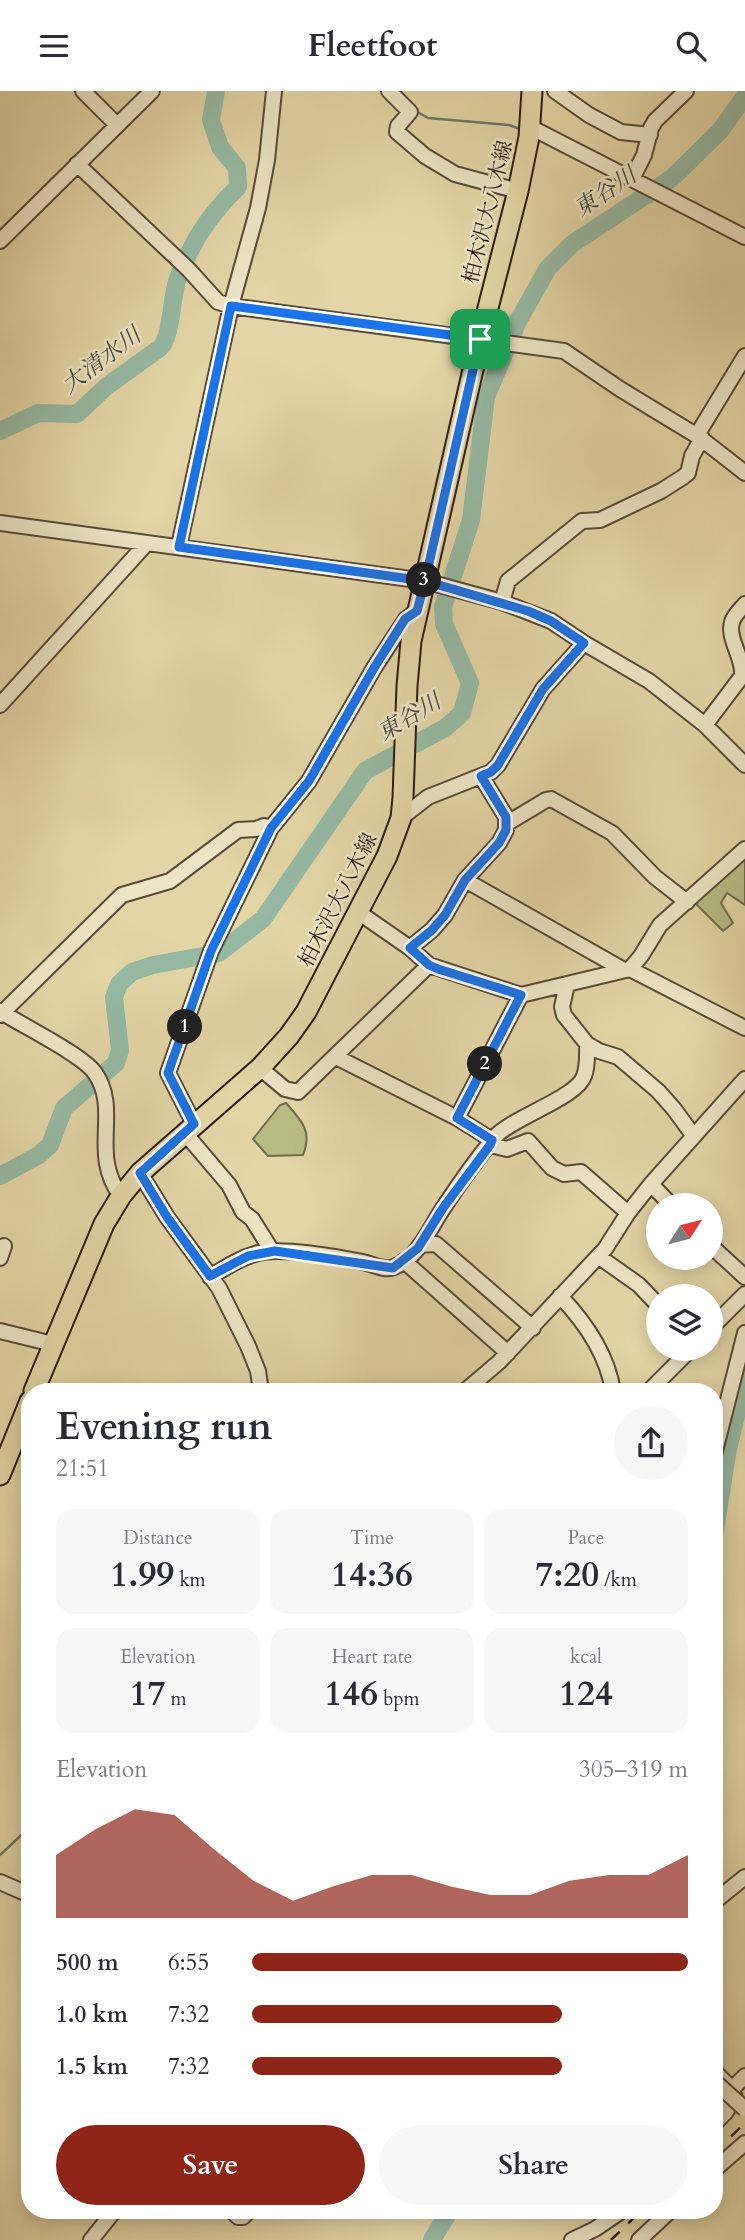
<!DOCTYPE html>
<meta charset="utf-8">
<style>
:root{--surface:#fff;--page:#f7f7f7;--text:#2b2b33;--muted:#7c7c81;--accent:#8f2418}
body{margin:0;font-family:Cardo,"Noto Serif JP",serif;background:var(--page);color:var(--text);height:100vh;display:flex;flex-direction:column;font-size:26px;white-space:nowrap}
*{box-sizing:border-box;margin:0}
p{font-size:23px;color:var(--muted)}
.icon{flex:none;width:38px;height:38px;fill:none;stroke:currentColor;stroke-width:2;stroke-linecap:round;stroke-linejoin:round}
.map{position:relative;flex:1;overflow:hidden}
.drawer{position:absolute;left:21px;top:1292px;width:702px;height:836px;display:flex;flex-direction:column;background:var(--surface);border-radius:28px;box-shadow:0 4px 18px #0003}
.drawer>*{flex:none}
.needle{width:46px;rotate:54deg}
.tools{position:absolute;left:646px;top:1102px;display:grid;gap:14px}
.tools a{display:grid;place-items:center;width:77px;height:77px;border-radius:50%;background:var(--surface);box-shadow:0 4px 18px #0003;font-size:35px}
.pin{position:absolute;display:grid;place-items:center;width:60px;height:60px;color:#fff;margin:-30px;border-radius:14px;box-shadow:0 4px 10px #0006}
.km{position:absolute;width:35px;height:35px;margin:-18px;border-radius:50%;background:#222;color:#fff;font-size:19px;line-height:35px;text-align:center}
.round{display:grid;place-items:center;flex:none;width:74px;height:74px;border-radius:37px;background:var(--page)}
.summary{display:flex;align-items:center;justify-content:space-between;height:119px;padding:0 35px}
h1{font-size:38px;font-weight:600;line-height:52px}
.stats{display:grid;grid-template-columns:repeat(3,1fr);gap:10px;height:119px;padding:7px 35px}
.stats div{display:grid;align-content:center;border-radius:18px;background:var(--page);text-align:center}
.stats b{font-size:35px;font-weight:600}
.stats small{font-size:19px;font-weight:400}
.stats p{font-size:19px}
.chart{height:196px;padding:14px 35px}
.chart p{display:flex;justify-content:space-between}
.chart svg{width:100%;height:126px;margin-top:7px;fill:var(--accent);opacity:.7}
.primary-button{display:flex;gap:14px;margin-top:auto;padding:14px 35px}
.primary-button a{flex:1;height:80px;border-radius:42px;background:var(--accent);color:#fff;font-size:28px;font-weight:600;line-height:80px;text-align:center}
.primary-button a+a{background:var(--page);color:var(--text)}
ul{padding:0 35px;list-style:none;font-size:23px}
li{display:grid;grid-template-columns:112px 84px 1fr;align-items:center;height:52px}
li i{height:18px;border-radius:9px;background:var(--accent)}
header{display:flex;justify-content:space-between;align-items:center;height:91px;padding:0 35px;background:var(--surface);font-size:32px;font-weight:600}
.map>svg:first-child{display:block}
.green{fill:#b7bc84;stroke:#706c4c;stroke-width:2}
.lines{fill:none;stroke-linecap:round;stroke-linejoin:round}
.stream{stroke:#6b7a6a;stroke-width:2.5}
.river{stroke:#96b9a3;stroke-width:18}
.minor-casing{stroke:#584a39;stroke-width:18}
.major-casing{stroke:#2a1c15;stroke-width:23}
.minor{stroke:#ede4c5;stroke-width:14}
.major{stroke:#e3d5a6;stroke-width:19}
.rail{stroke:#2a1c15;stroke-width:2.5;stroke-dasharray:12 12;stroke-linecap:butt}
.minor-bridge-casing{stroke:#584a39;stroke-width:18;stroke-linecap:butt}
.minor-bridge{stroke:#ede4c5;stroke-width:14}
.route-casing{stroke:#fff;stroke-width:14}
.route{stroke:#1a73e8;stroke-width:9}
.labels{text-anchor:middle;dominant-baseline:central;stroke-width:5;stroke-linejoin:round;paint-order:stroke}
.street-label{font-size:21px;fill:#2a1c15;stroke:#ede4c5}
.water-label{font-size:23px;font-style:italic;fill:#4a4b40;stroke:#ede4c5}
</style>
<header><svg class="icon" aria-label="menu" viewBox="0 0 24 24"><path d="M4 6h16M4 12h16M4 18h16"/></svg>Fleetfoot<svg class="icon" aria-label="search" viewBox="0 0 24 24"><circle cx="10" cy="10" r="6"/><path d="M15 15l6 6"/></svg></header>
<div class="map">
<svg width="745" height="2149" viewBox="0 0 745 2149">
<rect width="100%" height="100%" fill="#e3d5a6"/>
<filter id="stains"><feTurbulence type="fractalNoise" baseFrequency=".00286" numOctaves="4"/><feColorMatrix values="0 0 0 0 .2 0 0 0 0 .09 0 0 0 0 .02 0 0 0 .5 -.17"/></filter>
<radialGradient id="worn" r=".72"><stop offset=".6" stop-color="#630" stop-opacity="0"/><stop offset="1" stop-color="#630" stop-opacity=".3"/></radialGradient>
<path class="green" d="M745,765V814L727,802L721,812L733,832L723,840L694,811Z
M286,1012C301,1029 313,1040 303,1064L268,1065L253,1048L280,1014Z"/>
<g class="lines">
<path class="stream" d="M414,19L428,27L509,34L520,38
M0,1764L30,1736"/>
<path class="river" d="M0,340L38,322L77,323L107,295L160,257C172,245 171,209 177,190C191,152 208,125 238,96L237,77L220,56L211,29L216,0
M0,1085L39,1064L50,1054L64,1017L116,972L120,959L114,906L119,893L132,881L153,874L219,862L263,828L365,680L445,637L462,622L470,592L444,533L443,516L471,429L486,306L518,230L548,177L572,153L672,87L720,40L745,5
M714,1445L728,1358L745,1287
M432,2149L450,2119"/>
<defs>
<path id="minor" d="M83,0L117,34
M389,0L410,21L398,35L397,41L425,65L455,83L518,100
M555,0L589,24L621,41L650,44
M530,36L745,146
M77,73L189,179L218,211L231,215L564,260L620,298L699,346L745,382
M632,88L644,64L651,37L655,30L686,0
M0,150L152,0
M697,344L745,265
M0,432L425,490L502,511L551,530L584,552L649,590L705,634L745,674
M179,455L231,215L258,117L267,69L274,0
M502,511L508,490L582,430L600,429L661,400L683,386L688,382L692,365L702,347
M0,614L147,452
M705,634L742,585C744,567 727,548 732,531C734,524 741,518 745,513
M401,727L428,706L491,681L498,674L543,598L584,552
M506,733L546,709L551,708L612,742L655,786L687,811
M465,789L624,879
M358,821L410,857L429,874L521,904L630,878L745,937
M410,857L432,839L445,824L465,789L499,752L506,739V726L481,685
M630,878L641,865L660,834L745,758
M567,893L562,916L564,924L587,953L599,960L618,966L658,1000L674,1018L693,1044
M0,920C21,934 83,964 95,982C121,1019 89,1063 121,1105
M0,924L122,804L170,790L238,739L256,738L264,735L271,737
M336,966L457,1027L492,1049
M260,977L285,998L298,1001L429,874
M457,1027L521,904
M194,1033L168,982L211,860L271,737L309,690L374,577L406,528L417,520
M184,1041L229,1094L243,1121L252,1128L272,1160
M490,1054L507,1058L528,1050L552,1077L564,1083L581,1081L628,1122
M140,1082L167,1126L219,1197L248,1255L258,1280L261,1300
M651,1093L672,1115
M420,1154L436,1153L533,1237
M710,1154L745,1186
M598,1165L639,1194L658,1214
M0,1167L4,1155
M404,1170L508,1262
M210,1186C226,1176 240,1167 258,1162C280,1156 339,1166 363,1171C372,1173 385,1180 394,1176C419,1167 430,1136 444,1116C459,1093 476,1069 494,1047C510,1027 577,1007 584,985C588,975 587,963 587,953
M560,1205C586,1232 607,1263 613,1300
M710,1238L745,1203
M0,1240L53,1253
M465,1300L499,1271L605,1158L628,1122L651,1093L745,988
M649,1300L691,1258
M714,1364L745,1242
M0,1791L30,1804
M714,1811L745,1786
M714,1980L732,1998L735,2007L725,2022L714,2033
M732,1998L745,1985
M714,2010L725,2022
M714,2079L745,2052
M231,2119L238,2126H243L250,2119
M91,2149L115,2119
M572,2149L595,2138L623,2119
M639,2149L671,2119"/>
<path id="major" d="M34,1300L104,1133L121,1105L140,1082L260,977L289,945L306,921L387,765L401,727L403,707L407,595L411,550L480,248L518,100L529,46L532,0
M0,1384L30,1310"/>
</defs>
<use href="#minor" class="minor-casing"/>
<use href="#major" class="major-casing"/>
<use href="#minor" class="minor"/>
<use href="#major" class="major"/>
<path class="rail" d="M714,2062L745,2032
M611,2149L642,2119"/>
<defs>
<path id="minor-bridge" d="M714,1990L745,2018"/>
</defs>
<use href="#minor-bridge" class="minor-bridge-casing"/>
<use href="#minor-bridge" class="minor-bridge"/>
</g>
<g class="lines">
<defs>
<path id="route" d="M480,248L425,490L417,520L405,528L374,577L309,690L271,737L211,860L168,982L194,1033L140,1082L167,1126L210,1185L248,1165L275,1160L393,1177L418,1157L443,1117L490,1054L492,1049L457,1027L521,904L438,878L429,874L410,857L432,839L445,824L465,789L499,752L506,739V726L481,685L491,681L498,674L543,598L584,552L551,530L528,520L425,490L179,456L231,215L480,248"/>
</defs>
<use href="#route" class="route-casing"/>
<use href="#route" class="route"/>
</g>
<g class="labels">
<g class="street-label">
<text transform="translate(488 121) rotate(-76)">柏木沢大八木線</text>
<text transform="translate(338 809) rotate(-63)">柏木沢大八木線</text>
</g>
<g class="water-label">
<text transform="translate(605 101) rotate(-34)">東谷川</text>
<text transform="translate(101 269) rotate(-37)">大清水川</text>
<text transform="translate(409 626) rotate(-31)">東谷川</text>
</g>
</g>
<rect width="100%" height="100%" filter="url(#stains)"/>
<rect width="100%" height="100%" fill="url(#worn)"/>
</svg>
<div class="tools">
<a><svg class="needle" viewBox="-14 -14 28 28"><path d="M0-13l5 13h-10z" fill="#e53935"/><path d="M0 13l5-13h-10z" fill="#7c7c81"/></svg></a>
<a><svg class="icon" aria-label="layers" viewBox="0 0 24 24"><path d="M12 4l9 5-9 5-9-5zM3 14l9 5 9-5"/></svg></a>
</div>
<div class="pin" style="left:480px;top:248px;background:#1e9e55"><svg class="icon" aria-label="arrive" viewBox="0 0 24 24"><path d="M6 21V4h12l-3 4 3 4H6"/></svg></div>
<b class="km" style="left:185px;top:936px">1</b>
<b class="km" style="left:485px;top:973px">2</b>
<b class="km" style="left:424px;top:489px">3</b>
<section class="drawer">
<div class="summary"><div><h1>Evening run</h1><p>21:51</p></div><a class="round"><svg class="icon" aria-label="share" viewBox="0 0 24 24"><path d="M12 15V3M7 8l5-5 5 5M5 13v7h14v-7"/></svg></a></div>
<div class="stats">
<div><p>Distance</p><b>1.99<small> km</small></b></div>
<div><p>Time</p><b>14:36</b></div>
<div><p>Pace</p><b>7:20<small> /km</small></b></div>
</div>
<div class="stats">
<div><p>Elevation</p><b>17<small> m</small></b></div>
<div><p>Heart rate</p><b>146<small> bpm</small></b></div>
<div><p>kcal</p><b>124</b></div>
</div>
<div class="chart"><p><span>Elevation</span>305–319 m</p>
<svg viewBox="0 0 160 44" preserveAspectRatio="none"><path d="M0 44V22L10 13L20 6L30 8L40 20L50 31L60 38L70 33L80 29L90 29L100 33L110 36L120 36L130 31L140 29L150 29L160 22V44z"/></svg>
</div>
<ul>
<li><b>500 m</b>6:55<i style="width:100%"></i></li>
<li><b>1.0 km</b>7:32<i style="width:71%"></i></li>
<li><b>1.5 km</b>7:32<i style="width:71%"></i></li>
</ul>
<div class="primary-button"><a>Save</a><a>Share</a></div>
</section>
</div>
